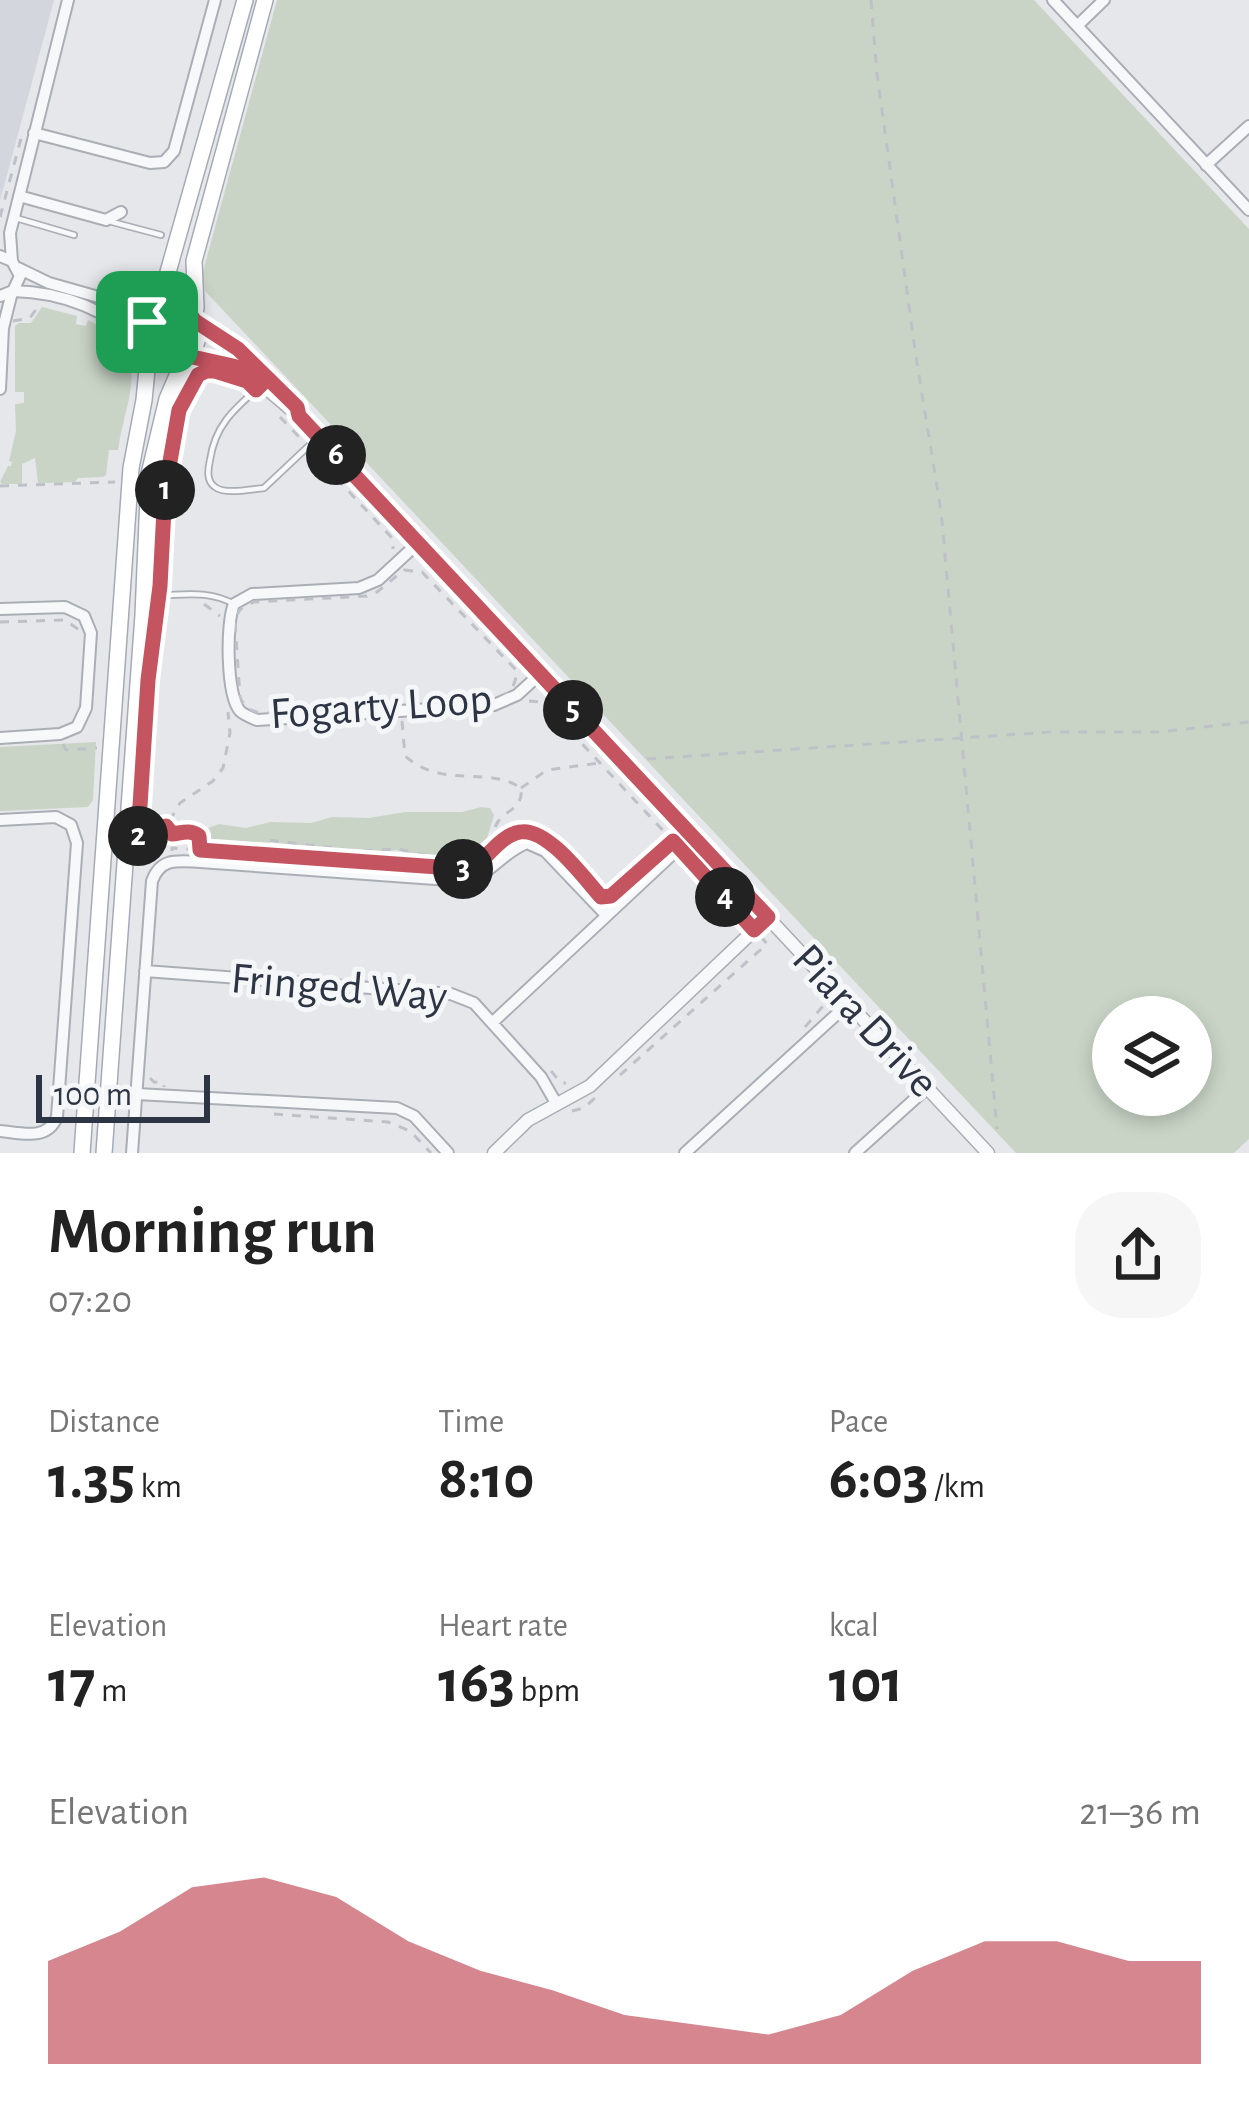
<!DOCTYPE html>
<meta charset="utf-8">
<style>
:root{--surface:#fff;--page:#f6f6f6;--text:#222;--muted:#767676;--accent:#c55461}
body{margin:0;font-family:"Alegreya Sans",sans-serif;background:var(--page);color:var(--text);height:100vh;display:flex;flex-direction:column;font-size:45px;white-space:nowrap}
*{box-sizing:border-box;margin:0}
p{font-size:39px;color:var(--muted)}
.icon{flex:none;width:66px;height:66px;fill:none;stroke:currentColor;stroke-width:2;stroke-linecap:round;stroke-linejoin:round}
.map{position:relative;height:1153px;overflow:hidden}
.details{display:flex;flex-direction:column;background:var(--surface);flex:1}
.details>*{flex:none}
.tools{position:absolute;left:1092px;top:996px;display:grid;gap:24px}
.tools a{display:grid;place-items:center;width:120px;height:120px;border-radius:50%;background:var(--surface);box-shadow:0 6px 18px #0003;font-size:60px}
.scale{position:absolute;left:36px;bottom:30px;width:174px;box-sizing:border-box;padding-left:12px;border:6px solid #2d3443;border-top:0;font-size:33px;line-height:42px;white-space:nowrap;color:#2d3443;-webkit-text-stroke:9px #f4f6f8;paint-order:stroke}
.pin{position:absolute;display:grid;place-items:center;width:102px;height:102px;color:#fff;margin:-51px;border-radius:24px;box-shadow:0 6px 18px #0006}
.km{position:absolute;width:60px;height:60px;margin:-30px;border-radius:50%;background:#222;color:#fff;font-size:33px;line-height:60px;text-align:center}
.round{display:grid;place-items:center;flex:none;width:126px;height:126px;border-radius:48px;background:var(--page)}
.head{display:flex;align-items:center;justify-content:space-between;height:204px;padding:0 48px}
h1{font-size:66px;font-weight:700;line-height:90px}
.stats{display:grid;grid-template-columns:repeat(3,1fr);gap:18px;height:204px;padding:12px 48px}
.stats div{display:grid;align-content:center}
.stats b{font-size:60px;font-weight:700}
.stats small{font-size:33px;font-weight:400}
.stats p{font-size:33px}
.chart{height:336px;padding:24px 48px}
.chart p{display:flex;justify-content:space-between}
.chart svg{width:100%;height:216px;margin-top:12px;fill:var(--accent);opacity:.7}
.map>svg:first-child{display:block}
.built{fill:#d3d6dd}
.green{fill:#c9d4c6;fill-rule:evenodd}
.lines{fill:none;stroke-linecap:round;stroke-linejoin:round}
.service-casing{stroke:#aaaeb5;stroke-width:8}
.minor-casing{stroke:#aaaeb5;stroke-width:14}
.tertiary-casing{stroke:#aaaeb5;stroke-width:15}
.primary-casing{stroke:#a5abb6;stroke-width:18}
.path{stroke:#bec1c7;stroke-width:3;stroke-dasharray:9 9;stroke-linecap:butt}
.service{stroke:#f7f8fa;stroke-width:4.5}
.minor{stroke:#f7f8fa;stroke-width:10}
.tertiary{stroke:#f7f8fa;stroke-width:12}
.primary{stroke:#fff;stroke-width:15}
.route-casing{stroke:#fff;stroke-width:24}
.route{stroke:#c55461;stroke-width:15}
.labels{text-anchor:middle;dominant-baseline:central;stroke-width:10;stroke-linejoin:round;paint-order:stroke}
.street-label{font-size:45px;fill:#2d3443;stroke:#f4f6f8}
</style>
<div class="map">
<svg width="1249" height="1153" viewBox="0 0 1249 1153">
<rect width="100%" height="100%" fill="#e5e7eb"/>
<path class="built" d="M0,0H54L0,201Z"/>
<path class="green" d="M277,0H1034L1249,229V1139L1234,1153H1016L205,291L202,275ZM1113,1017H1191V1095H1113Z
M42,307L77,316L76,324L86,326L88,320C156,354 126,394 118,450H109L106,475L103,477L78,478L75,482L38,483L35,458L22,464V484H2L0,482L8,466H11L12,462L9,461L16,431L15,404L24,403V392H15V326L19,323H31Z
M96,742L93,800L88,807L0,811V747Z
M481,807L490,808L494,815L487,838L472,849L478,862L471,866L465,854L438,858L396,850L362,854L361,859L346,858L345,851L270,842L268,852L259,851V844C242,845 217,852 204,837L206,829L219,824L246,828L271,822L311,823L332,817L369,818L405,812H462Z"/>
<g class="lines">
<defs>
<path id="service" d="M16,218L74,235
M112,222L161,235
M258,388C233,410 215,426 210,460C208,469 206,481 215,487C225,495 251,489 264,488L315,440
M169,595C193,594 212,592 234,604"/>
<path id="minor" d="M1053,0L1249,210
M1077,26L1104,0
M34,133L150,163L164,162L174,151L215,0
M1206,165L1249,126
M19,196L106,220L121,212
M0,256L12,261L20,276L13,291L0,296
M12,261L10,233L68,0
M18,268L49,283L155,313
M13,291C66,292 109,311 147,346
M0,389L3,328L12,292
M417,544L378,580L359,588L252,594L234,604C226,622 226,695 240,711C243,714 252,718 257,720L494,705L517,695L540,674
M0,609L65,607L84,616L91,633L86,708L77,727L60,734L0,738
M0,820L56,817L71,825L77,843L57,1117C47,1141 22,1133 0,1131
M145,971L451,994L474,1003L541,1077L556,1103
M492,1023L692,836
M137,1094L397,1108L414,1116L448,1153
M132,1153L152,881C161,857 178,861 200,862L463,881C490,877 502,852 527,843L545,851L606,915
M685,1153L849,1003
M855,1153L927,1088"/>
<path id="tertiary" d="M195,321L238,349L290,400
M188,356L233,366L247,372L299,416L988,1153
M494,1153L528,1120L590,1086L768,917"/>
<path id="primary" d="M144 334a27 27 0 1 1 54 0a27 27 0 1 1-54 0Z
M157,311L245,0
M194,319L196,308L194,261L265,0
M82,1153L131,468L144,400L149,349
M104,1153L143,615L149,474L167,399L185,357"/>
</defs>
<use href="#service" class="service-casing"/>
<use href="#minor" class="minor-casing"/>
<use href="#tertiary" class="tertiary-casing"/>
<use href="#primary" class="primary-casing"/>
<path class="path" d="M871,0L877,74L916,357L941,511L997,1129
M0,217L22,135
M13,321L30,318L39,305
M280,417L302,440
M312,452L393,539V549
M0,486L115,482
M404,570L422,572L517,671C515,686 512,691 499,700L277,713C260,713 247,714 240,697L235,622C237,610 242,606 254,602L367,596L377,592Z
M158,598C168,543 155,408 204,372
M204,604L220,616
M0,622L65,620L79,630
M529,701L543,702L670,838
M402,721L405,756C444,790 487,765 521,788C525,817 485,809 496,846
M63,744L66,750L97,748
M647,759L1050,732H1158L1249,722
M521,788L547,770L599,763
M167,828L172,834L185,831L195,833L199,836V850L172,848V851
M139,836L152,829L166,827L180,803L213,781L223,768L230,733L228,712
M498,846L514,833L525,832
M262,854L264,843L268,840L350,850L349,860
M689,858L747,922
M355,862L357,851L398,849L434,857L469,851L474,866
M805,1027L823,1006
M551,1071L561,1083H566
M620,1075L767,944L762,938
M150,1078L154,1082L164,1083V1087
M572,1111L584,1108L595,1098
M274,1114L388,1122L410,1131L431,1153"/>
<use href="#service" class="service"/>
<use href="#minor" class="minor"/>
<use href="#tertiary" class="tertiary"/>
<use href="#primary" class="primary"/>
</g>
<g class="lines">
<defs>
<path id="route" d="M174,308L190,314L195,321L238,349L297,407L299,416L768,917L754,930L673,841L611,896L601,897C584,878 547,827 520,832C503,834 487,857 474,868L466,869L200,850L199,836C190,829 182,833 172,834L166,826L152,829L138,837L148,680L160,586L165,490L179,410L198,375L206,371H215L247,381L256,390L262,384L247,372L233,366L188,356L168,361L153,354L145,340L147,322L157,311Z"/>
</defs>
<use href="#route" class="route-casing"/>
<use href="#route" class="route"/>
</g>
<g class="labels">
<g class="street-label">
<text transform="translate(381 707) rotate(-4)">Fogarty Loop</text>
<text transform="translate(339 988) rotate(5)">Fringed Way</text>
<text transform="translate(865 1021) rotate(47)">Piara Drive</text>
</g>
</g>
</svg>
<div class="tools">
<a><svg class="icon" aria-label="layers" viewBox="0 0 24 24"><path d="M12 4l9 5-9 5-9-5zM3 14l9 5 9-5"/></svg></a>
</div>
<div class="scale">100 m</div>
<div class="pin" style="left:147px;top:322px;background:#1e9e55"><svg class="icon" aria-label="arrive" viewBox="0 0 24 24"><path d="M6 21V4h12l-3 4 3 4H6"/></svg></div>
<b class="km" style="left:165px;top:490px">1</b>
<b class="km" style="left:138px;top:836px">2</b>
<b class="km" style="left:463px;top:869px">3</b>
<b class="km" style="left:725px;top:897px">4</b>
<b class="km" style="left:573px;top:710px">5</b>
<b class="km" style="left:336px;top:455px">6</b>
</div>
<section class="details">
<div class="head"><div><h1>Morning run</h1><p>07:20</p></div><a class="round"><svg class="icon" aria-label="share" viewBox="0 0 24 24"><path d="M12 15V3M7 8l5-5 5 5M5 13v7h14v-7"/></svg></a></div>
<div class="stats">
<div><p>Distance</p><b>1.35<small> km</small></b></div>
<div><p>Time</p><b>8:10</b></div>
<div><p>Pace</p><b>6:03<small> /km</small></b></div>
</div>
<div class="stats">
<div><p>Elevation</p><b>17<small> m</small></b></div>
<div><p>Heart rate</p><b>163<small> bpm</small></b></div>
<div><p>kcal</p><b>101</b></div>
</div>
<div class="chart"><p><span>Elevation</span>21–36 m</p>
<svg viewBox="0 0 160 44" preserveAspectRatio="none"><path d="M0 44V23L10 17L20 8L30 6L40 10L50 19L60 25L70 29L80 34L90 36L100 38L110 34L120 25L130 19L140 19L150 23L160 23V44z"/></svg>
</div>
</section>
